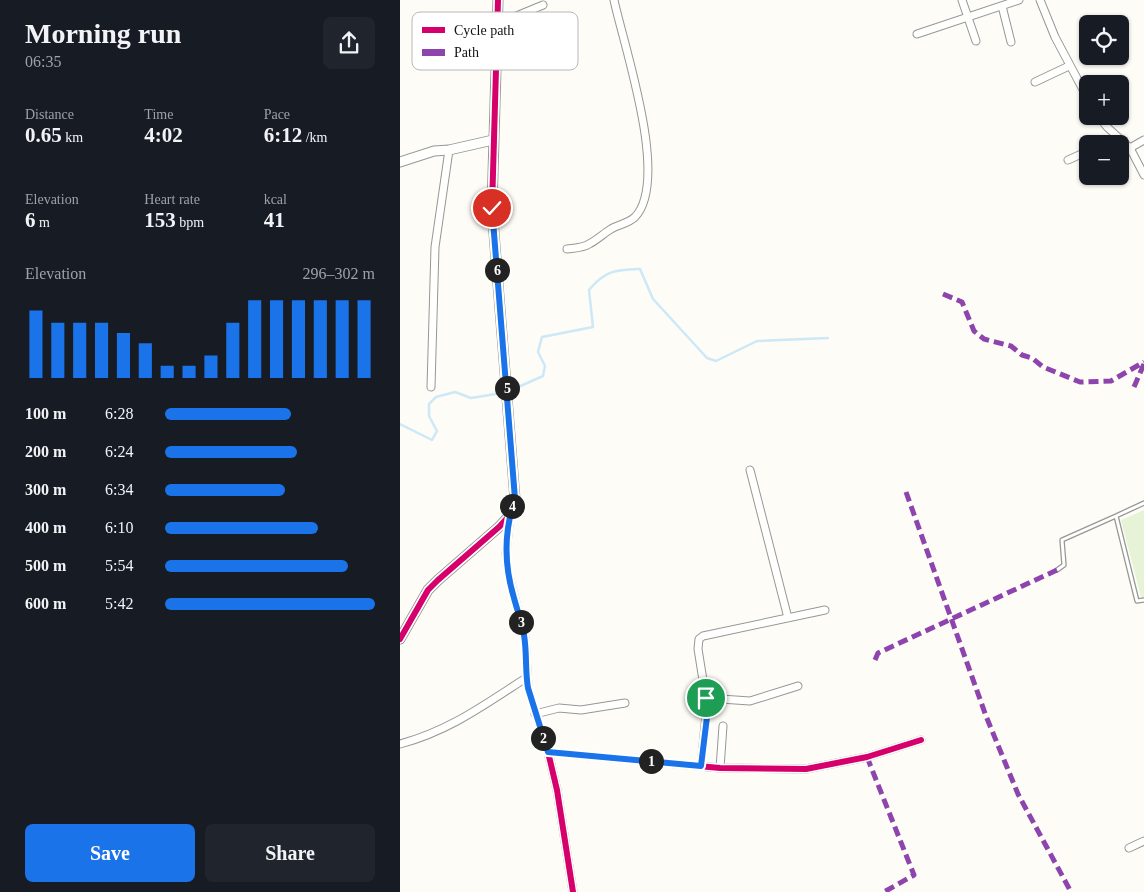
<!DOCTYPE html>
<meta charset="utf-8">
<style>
:root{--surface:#171b24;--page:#20242c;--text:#f1f3f6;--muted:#9ea1a6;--accent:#1a73e8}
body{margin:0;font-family:Georgia,serif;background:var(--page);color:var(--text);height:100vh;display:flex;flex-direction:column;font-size:19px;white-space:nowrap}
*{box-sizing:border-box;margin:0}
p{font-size:16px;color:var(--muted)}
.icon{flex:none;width:28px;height:28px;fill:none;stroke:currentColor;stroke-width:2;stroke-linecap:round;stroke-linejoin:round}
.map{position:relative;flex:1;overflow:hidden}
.panel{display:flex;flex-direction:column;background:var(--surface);width:400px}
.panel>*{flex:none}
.tools{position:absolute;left:679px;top:15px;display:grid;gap:10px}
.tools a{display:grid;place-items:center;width:50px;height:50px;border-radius:8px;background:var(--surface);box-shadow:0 1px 4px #0004;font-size:25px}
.pin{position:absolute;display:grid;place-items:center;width:42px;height:42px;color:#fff;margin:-21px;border:2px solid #fff;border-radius:50%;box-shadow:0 1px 5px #0007}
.km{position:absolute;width:25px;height:25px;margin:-12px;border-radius:50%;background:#222;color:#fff;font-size:14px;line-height:25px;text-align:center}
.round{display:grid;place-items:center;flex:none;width:52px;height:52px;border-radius:8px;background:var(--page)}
.headline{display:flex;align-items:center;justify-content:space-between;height:85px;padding:0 25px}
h1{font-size:28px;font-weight:700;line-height:38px}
.metrics{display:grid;grid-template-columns:repeat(3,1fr);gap:8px;height:85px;padding:5px 25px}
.metrics div{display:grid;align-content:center}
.metrics b{font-size:21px;font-weight:700}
.metrics small{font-size:14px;font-weight:400}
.metrics p{font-size:14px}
.chart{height:140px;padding:10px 25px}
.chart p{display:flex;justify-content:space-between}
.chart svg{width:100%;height:90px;margin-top:5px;stroke:var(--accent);stroke-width:6}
.action{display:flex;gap:10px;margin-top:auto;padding:10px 25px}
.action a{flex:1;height:58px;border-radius:8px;background:var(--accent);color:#fff;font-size:20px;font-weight:700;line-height:58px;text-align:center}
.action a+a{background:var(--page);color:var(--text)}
ul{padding:0 25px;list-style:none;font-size:16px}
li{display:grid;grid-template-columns:80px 60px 1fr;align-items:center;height:38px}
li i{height:12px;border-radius:6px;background:var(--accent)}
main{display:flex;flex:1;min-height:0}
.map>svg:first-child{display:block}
.green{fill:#e7f3d7}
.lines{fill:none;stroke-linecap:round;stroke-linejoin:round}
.stream{stroke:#cde8f7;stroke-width:2.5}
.service-casing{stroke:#979795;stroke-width:5.5}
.minor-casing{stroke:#979795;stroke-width:9}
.tertiary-casing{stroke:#979795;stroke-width:11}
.service{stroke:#fffffe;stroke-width:3}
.minor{stroke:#fffffe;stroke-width:7}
.tertiary{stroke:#fffffe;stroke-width:9}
.quiet{stroke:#8e44ad;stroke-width:5;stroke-dasharray:10 5;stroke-linecap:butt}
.cycleway-casing{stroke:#fff;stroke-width:9}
.cycleway{stroke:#d6006c;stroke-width:6}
.route-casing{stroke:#fff;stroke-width:10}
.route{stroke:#1a73e8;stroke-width:6}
.key{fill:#fff;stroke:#b8b8b8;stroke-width:1}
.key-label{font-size:14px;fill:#111}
</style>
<main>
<section class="panel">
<div class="headline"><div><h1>Morning run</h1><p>06:35</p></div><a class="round"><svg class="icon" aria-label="share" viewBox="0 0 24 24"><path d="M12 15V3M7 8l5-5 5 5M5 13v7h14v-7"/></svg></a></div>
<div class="metrics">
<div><p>Distance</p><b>0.65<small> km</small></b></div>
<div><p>Time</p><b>4:02</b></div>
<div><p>Pace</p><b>6:12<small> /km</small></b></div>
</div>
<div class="metrics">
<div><p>Elevation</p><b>6<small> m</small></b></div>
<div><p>Heart rate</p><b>153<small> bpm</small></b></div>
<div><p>kcal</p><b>41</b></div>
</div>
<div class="chart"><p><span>Elevation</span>296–302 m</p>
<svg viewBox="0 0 160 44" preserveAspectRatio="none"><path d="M5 44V11M15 44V17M25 44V17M35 44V17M45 44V22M55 44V27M65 44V38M75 44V38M85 44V33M95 44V17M105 44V6M115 44V6M125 44V6M135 44V6M145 44V6M155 44V6"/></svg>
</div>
<ul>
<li><b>100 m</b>6:28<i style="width:60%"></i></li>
<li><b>200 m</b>6:24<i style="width:63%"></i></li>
<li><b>300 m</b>6:34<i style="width:57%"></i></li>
<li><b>400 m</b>6:10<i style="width:73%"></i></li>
<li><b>500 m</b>5:54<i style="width:87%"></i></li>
<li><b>600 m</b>5:42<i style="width:100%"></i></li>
</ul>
<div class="action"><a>Save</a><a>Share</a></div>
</section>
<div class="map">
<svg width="744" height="892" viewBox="0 0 744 892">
<rect width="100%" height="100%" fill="#fdfcf7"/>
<path class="green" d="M744,510V597H741L721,520Z"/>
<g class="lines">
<path class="stream" d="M116,388L143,376L145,366L138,352L142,337L193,327L189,290C205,270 216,270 240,269L253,299L307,358L316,361L357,341L428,338
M0,424L32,440L37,431L29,416V404L36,397L55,392L71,398L102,393"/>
<defs>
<path id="service" d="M744,503L716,516L737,601L744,600
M657,570L664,565L662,540L716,516"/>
<path id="minor" d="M562,0L576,41
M640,0L655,37L688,99
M602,6L611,42
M97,24L143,5
M517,34L619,0
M635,82L669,66
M698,116L707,127L730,148L744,175
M702,144L718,137
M730,148L744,140
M668,160L688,151
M167,249C174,248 183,248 189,244C197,240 203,234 211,229C218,225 229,223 235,217C270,180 224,47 214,0
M31,387L35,247L49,150
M350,470L388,618
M110,515L106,553L108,572L125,638L128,688L148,752L157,790L173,892
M306,698L350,701L398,686
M135,714L159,708L181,710L225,703
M0,744C49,731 84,705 126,678
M148,752L320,768L406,769L467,757L521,740
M301,766L307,705L298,649L299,639L303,636L425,610
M320,768L323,726
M729,848L744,841"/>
<path id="tertiary" d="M0,162L34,151L49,150L93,140
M0,639L28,590L38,580L99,527L110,515L115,499L92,208L98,0"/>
</defs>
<use href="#service" class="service-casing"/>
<use href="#minor" class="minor-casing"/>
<use href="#tertiary" class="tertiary-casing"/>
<use href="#service" class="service"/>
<use href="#minor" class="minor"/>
<use href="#tertiary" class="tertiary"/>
<path class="quiet" d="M543,294L562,302L574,331L584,339L611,346L622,355L632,358L643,367L680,382L711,381L744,362
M734,387L744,364
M506,492L586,716L618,794L671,892
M475,660L478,653L657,570
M467,757L514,875L484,892"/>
<defs>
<path id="cycleway" d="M110,515L106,553L108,572L125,638L128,688L148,752L157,790L173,892
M0,639L28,590L38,580L99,527L110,515L115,499L92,208L98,0
M148,752L320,768L406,769L467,757L521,740"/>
</defs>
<use href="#cycleway" class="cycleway-casing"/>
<use href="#cycleway" class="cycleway"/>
</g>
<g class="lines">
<defs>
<path id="route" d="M92,208L115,499C104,531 104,565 114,598C117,610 122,622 124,635C127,652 125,671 128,688L148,752L301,766L307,717L306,698"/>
</defs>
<use href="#route" class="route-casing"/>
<use href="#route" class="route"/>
</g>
<rect x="12" y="12" width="166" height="58" rx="8" class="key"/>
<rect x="22" y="27" width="23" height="6" fill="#d6006c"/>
<rect x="22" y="49" width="23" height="7" fill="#8e44ad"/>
<g class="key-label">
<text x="54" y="35">Cycle path</text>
<text x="54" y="57">Path</text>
</g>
</svg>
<div class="tools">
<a><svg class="icon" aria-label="locate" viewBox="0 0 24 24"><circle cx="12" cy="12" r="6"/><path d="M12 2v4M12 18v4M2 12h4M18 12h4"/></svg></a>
<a>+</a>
<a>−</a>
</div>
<div class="pin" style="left:306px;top:698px;background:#1e9e55"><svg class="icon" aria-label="arrive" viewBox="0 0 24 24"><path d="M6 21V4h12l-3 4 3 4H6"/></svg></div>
<div class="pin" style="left:92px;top:208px;background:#d93025"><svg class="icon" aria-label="check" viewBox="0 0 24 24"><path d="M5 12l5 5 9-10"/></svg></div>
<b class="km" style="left:251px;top:761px">1</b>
<b class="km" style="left:143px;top:738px">2</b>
<b class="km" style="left:121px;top:622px">3</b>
<b class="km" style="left:112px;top:506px">4</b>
<b class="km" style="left:107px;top:388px">5</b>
<b class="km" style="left:97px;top:270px">6</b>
</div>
</main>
